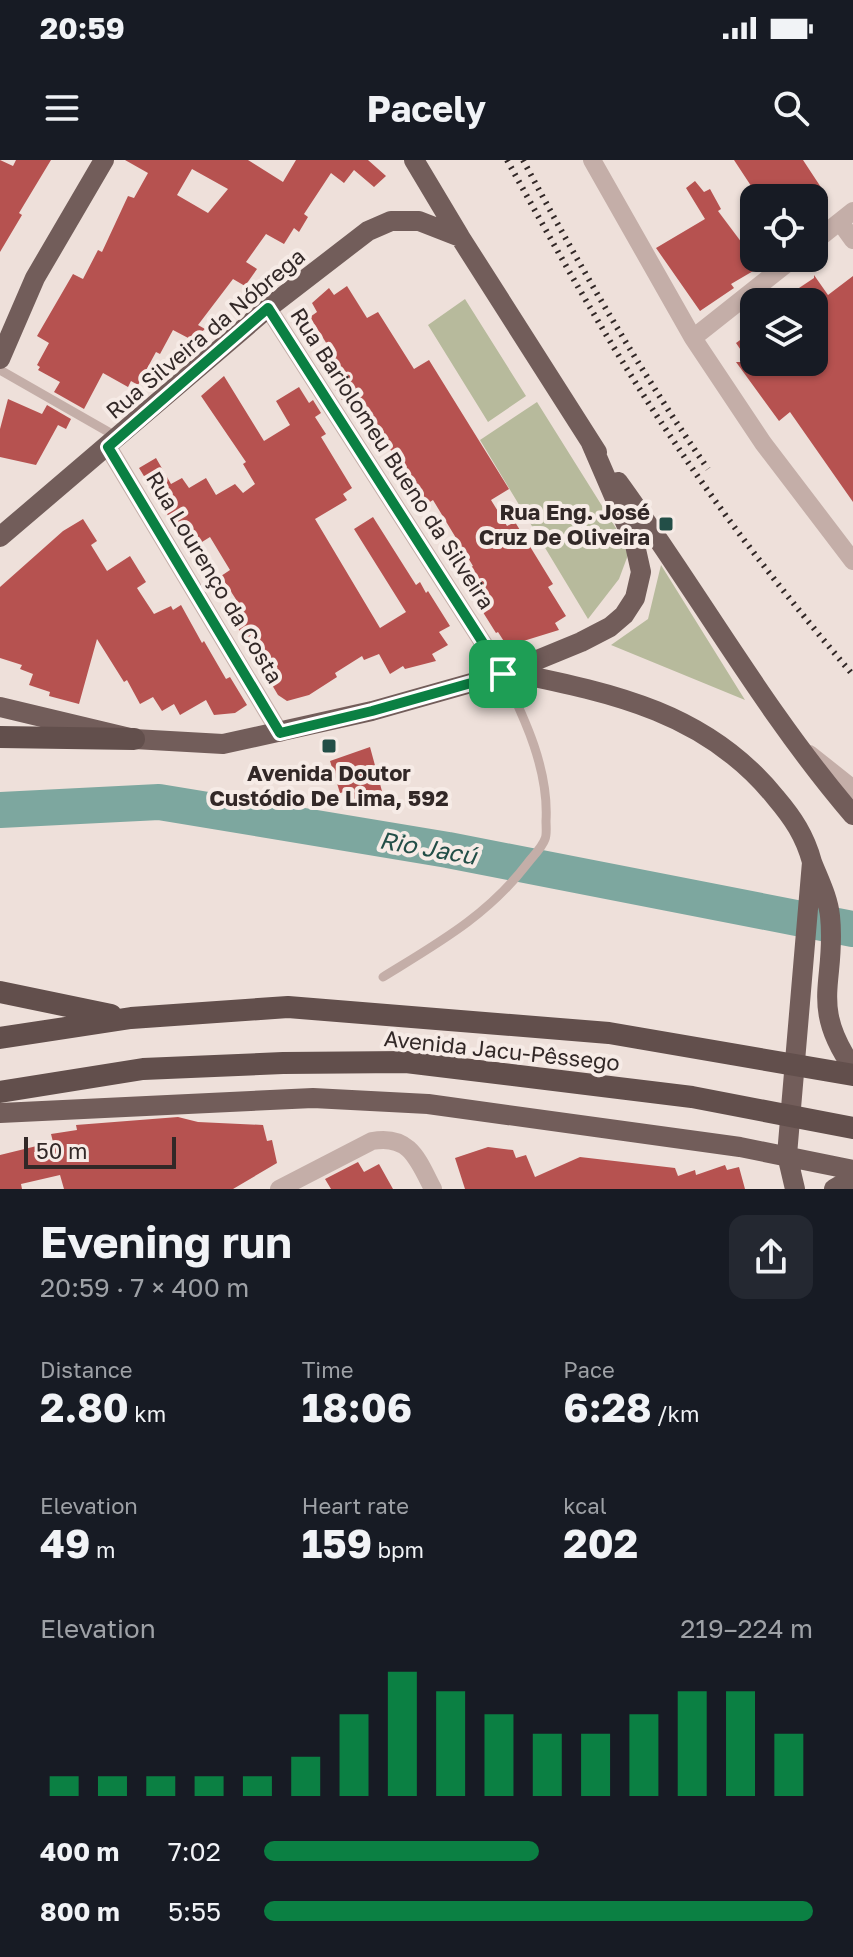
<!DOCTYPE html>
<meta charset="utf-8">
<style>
:root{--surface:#171b24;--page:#242831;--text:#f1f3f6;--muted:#9ea1a6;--accent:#0b8043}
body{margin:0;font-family:"Golos Text",sans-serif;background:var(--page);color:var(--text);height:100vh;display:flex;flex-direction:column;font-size:30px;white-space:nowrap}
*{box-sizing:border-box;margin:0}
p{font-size:26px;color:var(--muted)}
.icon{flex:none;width:44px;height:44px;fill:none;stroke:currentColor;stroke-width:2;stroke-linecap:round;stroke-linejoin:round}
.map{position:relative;height:1029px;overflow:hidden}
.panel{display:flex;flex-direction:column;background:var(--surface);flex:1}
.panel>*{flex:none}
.buttons{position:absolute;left:740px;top:24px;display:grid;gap:16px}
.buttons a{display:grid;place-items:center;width:88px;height:88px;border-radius:16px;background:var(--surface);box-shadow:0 2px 6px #0004;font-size:40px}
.scale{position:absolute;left:24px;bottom:20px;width:152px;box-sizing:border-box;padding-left:8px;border:4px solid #322827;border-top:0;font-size:22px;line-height:28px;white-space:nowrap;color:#322827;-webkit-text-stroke:6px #f6ebe6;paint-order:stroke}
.pin{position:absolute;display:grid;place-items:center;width:68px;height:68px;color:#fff;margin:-34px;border-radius:16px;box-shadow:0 4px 12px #0006}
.round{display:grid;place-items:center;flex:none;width:84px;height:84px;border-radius:16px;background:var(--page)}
.head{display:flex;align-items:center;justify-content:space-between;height:136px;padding:0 40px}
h1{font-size:44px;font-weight:700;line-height:60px}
.figures{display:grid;grid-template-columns:repeat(3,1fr);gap:12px;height:136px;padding:8px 40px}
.figures div{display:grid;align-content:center}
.figures b{font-size:40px;font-weight:700}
.figures small{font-size:22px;font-weight:400}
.figures p{font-size:22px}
.chart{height:224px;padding:16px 40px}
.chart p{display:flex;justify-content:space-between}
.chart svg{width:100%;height:144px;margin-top:8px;stroke:var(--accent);stroke-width:6}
ul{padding:0 40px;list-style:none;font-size:26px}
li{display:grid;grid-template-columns:128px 96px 1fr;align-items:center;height:60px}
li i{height:20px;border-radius:10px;background:var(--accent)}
.status{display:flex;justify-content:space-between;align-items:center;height:56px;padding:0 40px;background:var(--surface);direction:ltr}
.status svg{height:22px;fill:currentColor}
header{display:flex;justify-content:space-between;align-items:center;height:104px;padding:0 40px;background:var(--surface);font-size:36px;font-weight:700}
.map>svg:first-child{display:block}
.green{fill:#b7ba9c}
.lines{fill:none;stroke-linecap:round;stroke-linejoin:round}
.river{stroke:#7da79f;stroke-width:36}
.building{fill:#b65250;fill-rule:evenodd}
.service{stroke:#c4aea8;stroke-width:9}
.minor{stroke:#c4aea8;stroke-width:18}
.tertiary{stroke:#c4aea8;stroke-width:20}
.primary{stroke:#725d5a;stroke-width:20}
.trunk{stroke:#624f4c;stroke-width:22}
.rail{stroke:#322827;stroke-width:6;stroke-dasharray:2 6;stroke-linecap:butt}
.route-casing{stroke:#fff;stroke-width:16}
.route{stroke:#0b8043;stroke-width:10}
.poi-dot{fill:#224e47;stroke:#f6ebe6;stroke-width:3}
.labels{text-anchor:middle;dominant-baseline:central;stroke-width:8;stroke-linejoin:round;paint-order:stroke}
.street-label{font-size:22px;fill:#322827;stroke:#f6ebe6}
.poi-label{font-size:22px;font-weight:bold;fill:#322827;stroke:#f6ebe6;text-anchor:end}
.water-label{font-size:24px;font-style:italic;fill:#224e47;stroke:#f6ebe6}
</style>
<div class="status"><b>20:59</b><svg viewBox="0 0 49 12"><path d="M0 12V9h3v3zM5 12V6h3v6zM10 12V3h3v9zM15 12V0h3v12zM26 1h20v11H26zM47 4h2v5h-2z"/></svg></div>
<header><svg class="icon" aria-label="menu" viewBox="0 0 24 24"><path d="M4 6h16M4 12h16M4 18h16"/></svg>Pacely<svg class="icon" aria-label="search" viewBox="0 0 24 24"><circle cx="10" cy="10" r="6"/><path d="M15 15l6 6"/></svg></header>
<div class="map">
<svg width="853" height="1029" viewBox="0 0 853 1029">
<rect width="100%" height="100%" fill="#eee0da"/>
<path class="green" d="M465,139L526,236L488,262L428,165Z
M537,242L619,373L628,395L619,419L588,459L480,280Z
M661,405L745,540L611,485L648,459Z"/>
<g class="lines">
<path class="river" d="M0,650L159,642L448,690L853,769"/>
</g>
<path class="building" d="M0,0L13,6L16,0H51L19,53L22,55L0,92Z
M125,0H248L283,22L296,0H368L386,16L374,27L354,10L344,23L331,13L304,54L308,57L299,72L294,68L284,84L266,74L246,102L257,109L245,126L233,119L198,165L205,169L192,180L173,170L160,194L156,192L138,225L131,221L128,227L103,213L84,249L54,232L60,222L38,210L40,207L37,205L49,183L37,176L73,114L83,119L98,90L102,92L128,36L134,38L148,13ZM192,9L228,29L208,53L177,35Z
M734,0H803L828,38H759Z
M695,21L704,32L710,29L721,49L718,51L760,107L731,124L734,128L700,151L656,88L705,59L686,28Z
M814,115L828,135L853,116V342L790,252L779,261L736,202H749L736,183L754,170V202H814V142H778L814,118Z
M347,126L367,158L378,152L414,209L429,200L509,329L491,340L507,366L515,362L553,424L548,427L566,456L555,463L559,470L507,486L498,472L496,473L459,414L473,406L433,340L425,345L385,281L374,287L344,239L342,240L334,228L337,226L323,204L335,197L310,157L317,152L312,143L329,128L334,135Z
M224,216L264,281L290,265L276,241L299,227L309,243L313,240L321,253L315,257L326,274L321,277L352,328L343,334L347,340L315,359L380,468L406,452L354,369L373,357L416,425L420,422L426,433L428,431L450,466L439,472L448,485L432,494L436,501L405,509L403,506L390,514L379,494L364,500L362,496L335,513L337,517L309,535L287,541L278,535L226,448L237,441L221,416L230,410L210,377L189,390L139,308L156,298L171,324L182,318L189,328L206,318L216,335L235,324L243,333L255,324L243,304L246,302L201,236Z
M8,239L42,254L47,245L71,259L66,269L58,265L36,305L0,297V269Z
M83,359L97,381L91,385L107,411L130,396L146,422L137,428L154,454L171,446L173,450L181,445L202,483L204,481L226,519L230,517L247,545L235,553L214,555L206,540L180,555L174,544L162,551L153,537L140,544L127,520L124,522L97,479L79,544L49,536L50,532L29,525L33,514L20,509L22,505L0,498V427L63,371Z
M370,587L386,646L350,638L348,631L340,633L330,601Z
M178,957L198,962L263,965L267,981L272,980L277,1003L233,1029H64L60,1015L21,1024L22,1029H0V995L53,982L51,974L77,970L76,965Z
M488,987L513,990L516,998L526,995L535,1017L580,997L675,1008L678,1016L695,1010L696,1015L725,1005L727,1010L739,1007L745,1029H465L455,998Z
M358,1002L364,1012L379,1004L393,1029H331L325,1019Z"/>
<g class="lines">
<path class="service" d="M0,210L119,278
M383,817C438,783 487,756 527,704C532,697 542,688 545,679C547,675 546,666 546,661C549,610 525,559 503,514"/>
<path class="minor" d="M592,0L693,178L763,283L853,401
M840,62L853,80
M814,82L853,51
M268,148L503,514
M693,178L794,98
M108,287L280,573
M279,1029L372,981C410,974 418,1000 433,1029"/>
<path class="tertiary" d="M809,595L853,630"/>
<path class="primary" d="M414,0L460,77L597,292
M0,199L35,118L104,0
M618,322C698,432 764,551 853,655
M0,377L268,148L368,71L391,61H419L460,77
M510,512C612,533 707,552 776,638C793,658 805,676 812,702L787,995L795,1029
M0,547L134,579L223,584L372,551L503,514L581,482L610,467L624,455L635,438L641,412L635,385L591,283
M812,702C819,720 828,737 830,756C837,821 808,844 853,908
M0,953L313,938L428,944L740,987L853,1010
M834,1029L853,1018"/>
<path class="trunk" d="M0,577L134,579
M0,832L111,855
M0,878L131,858L288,847L609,873L853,915
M0,932L143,909L283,903L406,902L692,937L853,968"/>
<path class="rail" d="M507,0C560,96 613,192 675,283C729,364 790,441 853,515
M523,0C579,105 639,210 708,309"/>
</g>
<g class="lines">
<defs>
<path id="route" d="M268,148L503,514L372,551L280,573L108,287Z"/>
</defs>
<use href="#route" class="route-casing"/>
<use href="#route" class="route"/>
</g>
<g class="poi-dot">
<rect x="658" y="356" width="16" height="16" rx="4"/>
<rect x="321" y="578" width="16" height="16" rx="4"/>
</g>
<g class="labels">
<g class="street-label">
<text transform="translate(205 173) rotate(-40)">Rua Silveira da Nóbrega</text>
<text transform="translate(393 298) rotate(57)">Rua Bariolomeu Bueno da Silveira</text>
<text transform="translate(215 417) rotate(59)">Rua Lourenço da Costa</text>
<text transform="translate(502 890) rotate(6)">Avenida Jacu-Pêssego</text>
</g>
<g class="poi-label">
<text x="650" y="351">Rua Eng. José<tspan x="650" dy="25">Cruz De Oliveira</tspan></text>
<text x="329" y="612" text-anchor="middle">Avenida Doutor<tspan x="329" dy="25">Custódio De Lima, 592</tspan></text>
</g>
<g class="water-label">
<text transform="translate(428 687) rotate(10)">Rio Jacú</text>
</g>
</g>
</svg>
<div class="buttons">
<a><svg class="icon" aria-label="locate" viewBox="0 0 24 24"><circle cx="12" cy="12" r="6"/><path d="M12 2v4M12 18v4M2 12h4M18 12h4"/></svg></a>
<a><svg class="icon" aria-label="layers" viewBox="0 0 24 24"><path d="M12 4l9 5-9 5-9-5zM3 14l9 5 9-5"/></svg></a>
</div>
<div class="scale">50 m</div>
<div class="pin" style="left:503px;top:514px;background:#1e9e55"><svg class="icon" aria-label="arrive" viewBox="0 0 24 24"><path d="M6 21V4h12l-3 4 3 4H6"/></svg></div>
</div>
<section class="panel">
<div class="head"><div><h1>Evening run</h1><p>20:59 · 7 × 400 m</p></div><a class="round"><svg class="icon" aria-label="share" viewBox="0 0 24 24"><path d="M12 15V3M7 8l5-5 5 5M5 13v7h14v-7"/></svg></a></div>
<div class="figures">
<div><p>Distance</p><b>2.80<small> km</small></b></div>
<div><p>Time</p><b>18:06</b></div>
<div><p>Pace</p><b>6:28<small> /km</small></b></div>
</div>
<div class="figures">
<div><p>Elevation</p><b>49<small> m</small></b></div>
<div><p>Heart rate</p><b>159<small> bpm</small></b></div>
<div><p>kcal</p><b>202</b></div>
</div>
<div class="chart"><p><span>Elevation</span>219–224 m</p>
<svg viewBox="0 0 160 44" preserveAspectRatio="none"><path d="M5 44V38M15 44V38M25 44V38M35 44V38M45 44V38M55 44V32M65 44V19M75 44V6M85 44V12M95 44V19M105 44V25M115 44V25M125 44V19M135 44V12M145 44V12M155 44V25"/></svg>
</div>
<ul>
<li><b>400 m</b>7:02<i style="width:50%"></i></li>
<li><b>800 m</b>5:55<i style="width:100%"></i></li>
</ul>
</section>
